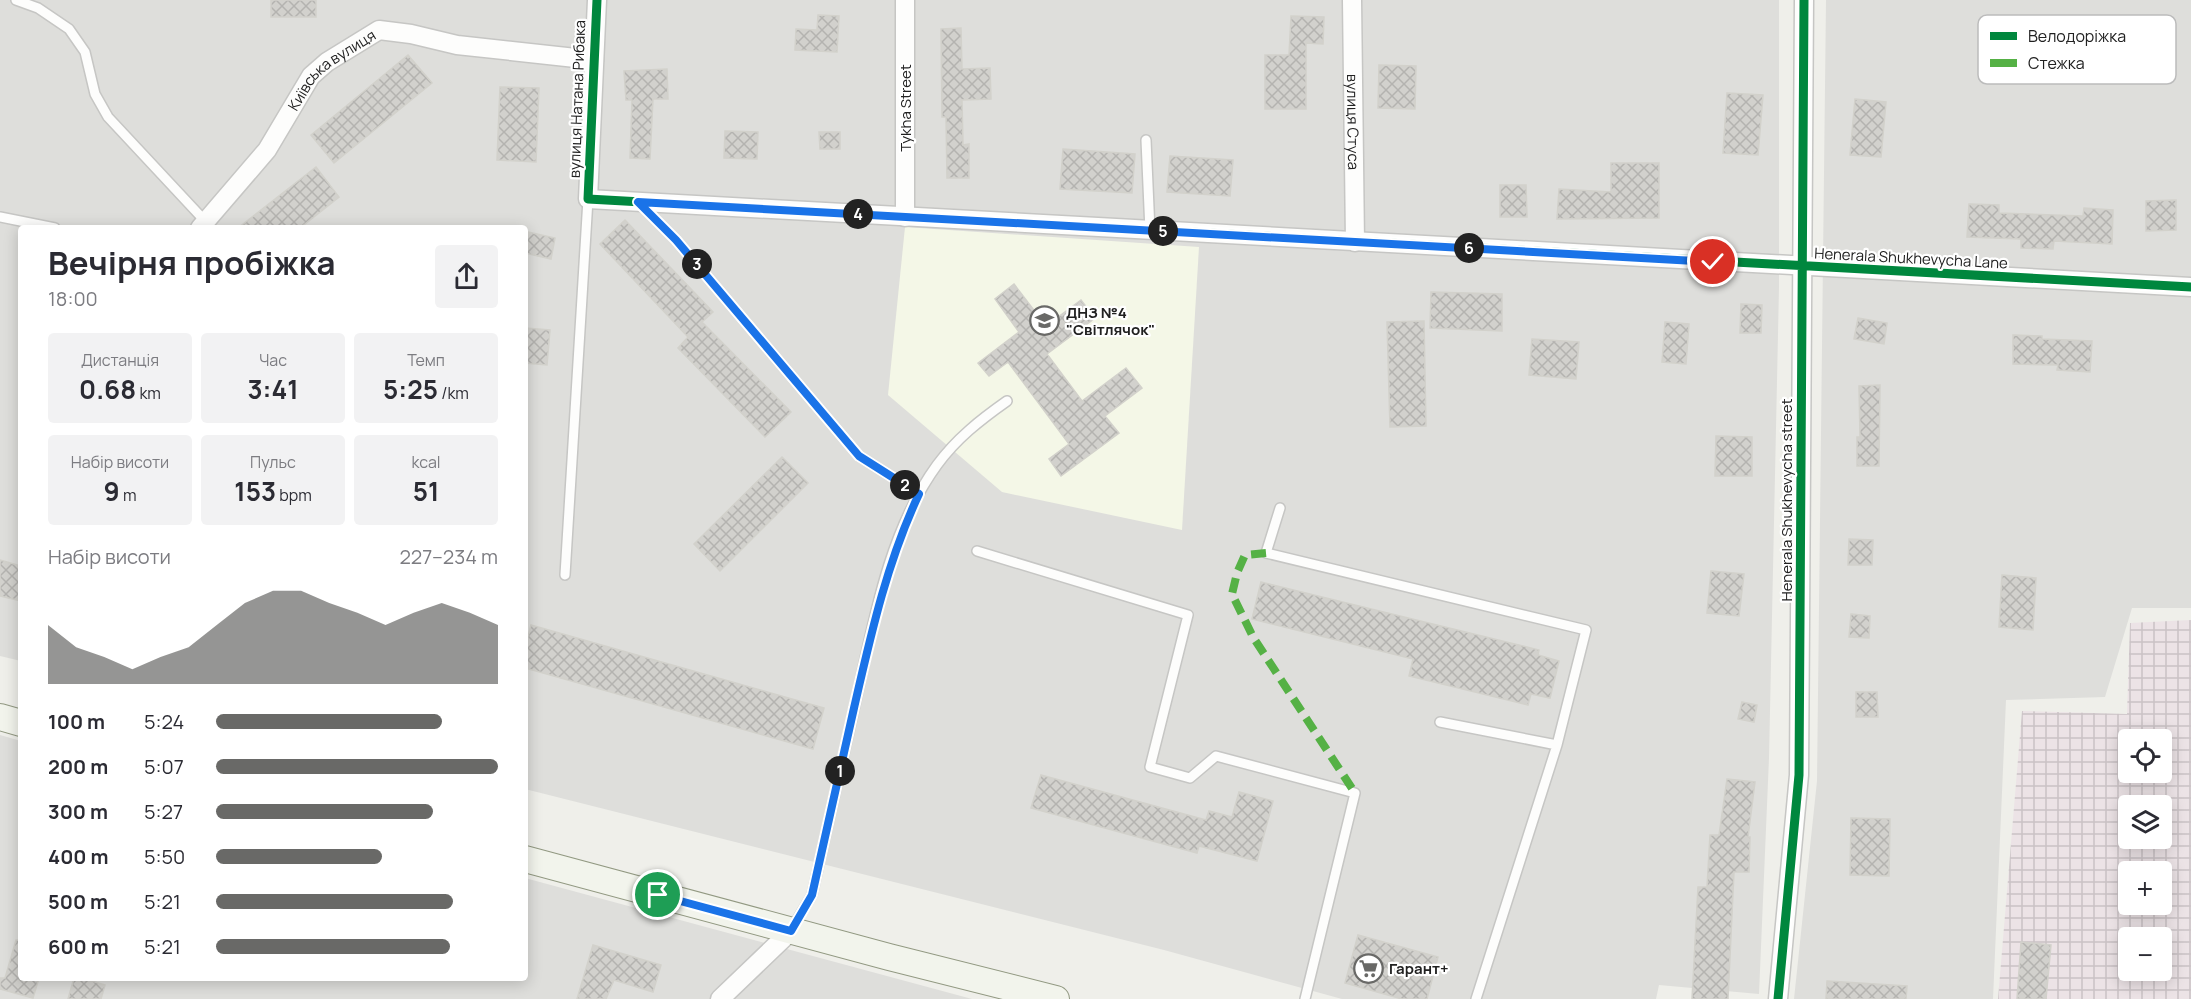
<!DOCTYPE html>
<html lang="uk">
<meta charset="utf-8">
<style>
:root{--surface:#fff;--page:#f2f2f3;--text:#2b2b33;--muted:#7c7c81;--accent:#696967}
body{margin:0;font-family:Manrope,sans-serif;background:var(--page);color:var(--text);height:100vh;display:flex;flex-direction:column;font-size:22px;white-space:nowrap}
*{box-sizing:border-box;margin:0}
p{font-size:20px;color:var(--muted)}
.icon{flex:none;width:33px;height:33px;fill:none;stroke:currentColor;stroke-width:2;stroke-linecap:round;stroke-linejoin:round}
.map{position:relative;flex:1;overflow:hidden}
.side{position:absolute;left:18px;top:225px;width:510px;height:756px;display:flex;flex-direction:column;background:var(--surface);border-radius:6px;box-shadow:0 3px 15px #0003}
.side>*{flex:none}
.controls{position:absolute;left:2118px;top:729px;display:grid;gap:12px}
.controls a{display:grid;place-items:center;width:54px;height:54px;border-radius:6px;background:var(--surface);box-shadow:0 3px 15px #0003;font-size:30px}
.pin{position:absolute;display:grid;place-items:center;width:51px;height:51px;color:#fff;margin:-26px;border:3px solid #fff;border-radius:50%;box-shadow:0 2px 6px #0007}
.km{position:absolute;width:30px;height:30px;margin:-15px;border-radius:50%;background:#222;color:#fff;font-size:16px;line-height:30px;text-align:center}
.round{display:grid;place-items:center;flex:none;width:63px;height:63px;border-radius:6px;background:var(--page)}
.head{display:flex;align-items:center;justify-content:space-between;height:102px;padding:0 30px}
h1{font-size:33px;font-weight:700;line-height:45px}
.stats{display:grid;grid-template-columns:repeat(3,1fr);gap:9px;height:102px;padding:6px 30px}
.stats div{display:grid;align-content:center;border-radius:6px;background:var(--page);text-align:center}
.stats b{font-size:26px;font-weight:700}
.stats small{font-size:16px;font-weight:400}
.stats p{font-size:16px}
.chart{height:168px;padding:12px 30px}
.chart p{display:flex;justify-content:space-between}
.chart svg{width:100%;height:108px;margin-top:6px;fill:var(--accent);opacity:.7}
ul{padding:0 30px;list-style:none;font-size:20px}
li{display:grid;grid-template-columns:96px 72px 1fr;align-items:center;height:45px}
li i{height:15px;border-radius:8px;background:var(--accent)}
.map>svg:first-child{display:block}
.residential{fill:#dededb}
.industrial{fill:url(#industrial-grid);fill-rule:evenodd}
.education{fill:#f4f7e7}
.building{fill:url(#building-cross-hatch);stroke:#d2d1cb;stroke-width:1.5}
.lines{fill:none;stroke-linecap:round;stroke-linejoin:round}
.service-casing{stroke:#c6c6c4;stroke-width:12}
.minor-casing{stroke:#c6c6c4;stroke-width:21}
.secondary-casing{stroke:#929982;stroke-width:28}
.service{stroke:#fdfdfc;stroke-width:9}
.minor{stroke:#fdfdfc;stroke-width:18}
.secondary{stroke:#f2f4ec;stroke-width:26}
.quiet{stroke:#55b145;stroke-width:8;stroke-dasharray:15 8;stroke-linecap:butt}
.cycleway-casing{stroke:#fff;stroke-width:13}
.cycleway{stroke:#00873e;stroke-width:9}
.route-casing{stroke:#fff;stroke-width:12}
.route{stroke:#1a73e8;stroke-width:8}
.labels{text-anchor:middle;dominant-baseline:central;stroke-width:4.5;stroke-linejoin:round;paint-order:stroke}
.street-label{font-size:15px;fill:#212121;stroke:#fff}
.poi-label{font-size:15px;font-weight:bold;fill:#212121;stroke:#fff;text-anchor:start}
.key{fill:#fff;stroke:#bcbcbc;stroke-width:1.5}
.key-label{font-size:16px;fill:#212121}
</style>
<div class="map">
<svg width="2191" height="999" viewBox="0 0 2191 999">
<defs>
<pattern id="industrial-grid" width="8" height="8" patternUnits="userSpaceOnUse" patternTransform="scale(1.5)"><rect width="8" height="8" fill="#ece3e6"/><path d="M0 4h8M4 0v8" fill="none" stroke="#cac2c5"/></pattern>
<pattern id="building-cross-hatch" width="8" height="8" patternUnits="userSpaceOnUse" patternTransform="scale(1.5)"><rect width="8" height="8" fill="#d2d1cd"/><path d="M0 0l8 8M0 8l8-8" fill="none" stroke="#b4b3b0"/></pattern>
</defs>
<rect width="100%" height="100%" fill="#efefea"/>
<path class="residential" d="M0,0H1779V287L1769,758L1759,994L1659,985L1656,999H1342L1164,950L525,789V228H21V661L0,656Z
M1826,0H2191V608H2132L2105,697L2006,700L1993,999H1794L1817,781Z
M0,735L21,741V978H525V878L972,999H0Z"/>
<path class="industrial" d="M2191,620V999H1998L2022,711L2127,714L2130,623ZM2128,740H2162V772H2128ZM2128,806H2162V838H2128ZM2128,872H2162V904H2128ZM2128,938H2162V970H2128Z"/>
<path class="education" d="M905,227L1199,247L1182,530L1002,492L888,395Z"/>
<path class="building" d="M271,0H316V17H271Z
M818,15L839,16L837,52L795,50L796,29L817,30Z
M1291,16L1324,17L1323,44L1306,43V109H1265V55H1289Z
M961,28L962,69L990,68L991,99L962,100L963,145L969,144V178H947L946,117H942L941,29Z
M408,55L432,83L334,163L311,135Z
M1379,65L1416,66L1415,109L1378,108Z
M667,69L668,99H653L650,159L630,158L632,100H626L624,71Z
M500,87L539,88L536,162L497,160Z
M1727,93L1763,95L1758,155L1723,153Z
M1855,99L1886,102L1881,157L1850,155Z
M725,131L758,132L757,159L724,158Z
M819,132H840V149H820Z
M1063,149L1135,154L1132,193L1060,189Z
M1170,156L1233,160L1230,196L1167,192Z
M1611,163H1659V218L1557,219L1559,189L1611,192Z
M316,167L339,197L300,228H238Z
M1500,185H1526L1527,217H1500Z
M2176,200V230L2146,231V201Z
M1969,204L1999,205V213L2083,216L2084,208L2113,210L2112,244L2054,241L2053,249L2021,248V239L1967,237Z
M625,220L713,312L702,322L791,412L765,437L678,348L688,337L600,244Z
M528,232L555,238L551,259L525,253Z
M1014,284L1046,326L1081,300L1095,318L1047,354L1082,401L1126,368L1142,388L1105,416L1119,433L1061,476L1049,459L1069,444L1008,362L989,376L978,363L1019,332L995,299Z
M1431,292L1502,294V331L1430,328Z
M1741,304L1762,305L1761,333H1740Z
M1858,318L1887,323L1884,344L1854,339Z
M1424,321L1426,426L1390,427L1387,322Z
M1665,322L1689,324L1686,364L1662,362Z
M525,328L550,330L547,365L525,363Z
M2013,335L2042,336V339L2092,341L2090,372L2057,370L2058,365L2013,364Z
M1532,339L1579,342L1576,379L1529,375Z
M1880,385L1879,466H1857V437H1860L1859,386Z
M1716,436L1752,437V476H1715Z
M782,457L808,483L720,571L694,544Z
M1849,539L1873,540L1872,565H1848Z
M0,560L21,566V601L0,596Z
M1711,571L1744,574L1739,616L1707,613Z
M2002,575L2036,578L2033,630L1999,627Z
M1261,582L1539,650L1538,655L1559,661L1550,698L1531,694L1528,705L1409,676L1413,659L1252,619Z
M1851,614L1870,616L1869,638L1849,637Z
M531,625L824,708L813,749L525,668V648Z
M1856,692H1877L1878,717H1856Z
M1742,702L1757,705L1754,722L1738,719Z
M1041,775L1206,820L1209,811L1232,817L1239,792L1273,801L1257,861L1199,846L1197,853L1031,808Z
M1727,779L1755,782L1748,837H1750L1749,872H1734L1728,999H1692L1698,887H1707L1710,835H1719Z
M1851,818L1890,819L1889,876L1850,875Z
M1358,935L1438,957L1427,999H1402L1345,983Z
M16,940H21V978H39L33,998L0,989V978H5Z
M2021,942L2051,945L2046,999H2017Z
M593,945L661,965L653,992L614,980L606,999H577Z
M74,978H82L105,985L101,999H68Z
M1827,981L1907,986L1906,999H1826Z"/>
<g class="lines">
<defs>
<path id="service" d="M16,0L38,8L69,29L85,52L95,94L108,117L205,221
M1146,140L1150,231
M639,203L676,240L859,456L919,494
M0,217L55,228
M1280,508L1266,553L1586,630L1557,745L1476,999
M977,551L1188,615L1150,767L1190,778L1216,756L1355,793L1305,999
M565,575L588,199
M1440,722L1557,745
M791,930L812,895C827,828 842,762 857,696C874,618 889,531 937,465C956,439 980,420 1007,401"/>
<g id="minor">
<path d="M597,0L588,199L2191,287"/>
<path d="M905,0V217"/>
<path id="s1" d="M1352,0L1355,242"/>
<path id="s2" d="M200,228L267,150L311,76L327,62L379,30L411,34L457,45L594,60"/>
<path d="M720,999L791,931"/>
<path d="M1778,999L1799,775L1804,0"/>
</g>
<path id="secondary" d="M0,717L21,723
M525,859L889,957L1056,999"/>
</defs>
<use href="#service" class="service-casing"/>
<use href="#minor" class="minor-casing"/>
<use href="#secondary" class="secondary-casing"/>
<use href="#service" class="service"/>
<use href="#minor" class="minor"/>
<use href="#secondary" class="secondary"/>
<path class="quiet" d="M1266,553L1245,555L1237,573L1232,594L1253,637L1355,793"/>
<defs>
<path id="cycleway" d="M597,0L588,199L2191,287
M1778,999L1799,775L1804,0"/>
</defs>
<use href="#cycleway" class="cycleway-casing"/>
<use href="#cycleway" class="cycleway"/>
</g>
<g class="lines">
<defs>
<path id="route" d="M658,895L791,931L812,895C826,832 840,770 854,708C871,634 887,562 919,494L859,456L676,240L638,202L1713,262"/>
</defs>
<use href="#route" class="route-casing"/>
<use href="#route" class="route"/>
</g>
<defs>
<symbol id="school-ring" viewBox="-11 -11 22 22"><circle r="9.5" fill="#fff" stroke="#696967" stroke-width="1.5"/><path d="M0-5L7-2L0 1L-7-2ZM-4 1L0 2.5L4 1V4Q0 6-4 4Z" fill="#696967"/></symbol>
<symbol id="supermarket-ring" viewBox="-11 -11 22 22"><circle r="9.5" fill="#fff" stroke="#696967" stroke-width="1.5"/><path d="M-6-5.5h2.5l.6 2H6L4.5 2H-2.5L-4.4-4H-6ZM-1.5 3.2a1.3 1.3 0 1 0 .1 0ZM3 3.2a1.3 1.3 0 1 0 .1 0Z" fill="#696967"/></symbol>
</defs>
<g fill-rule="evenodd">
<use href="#school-ring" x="1028" y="304" width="33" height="33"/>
<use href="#supermarket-ring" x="1352" y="952" width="33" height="33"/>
</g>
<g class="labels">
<g class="street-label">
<text stroke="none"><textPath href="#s2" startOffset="208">Київська вулиця</textPath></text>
<text transform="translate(577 99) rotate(-88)">вулиця Натана Рибака</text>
<text transform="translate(905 108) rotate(-90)">Tykha Street</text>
<text stroke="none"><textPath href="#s1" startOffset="122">вулиця Стуса</textPath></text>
<text transform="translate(1911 258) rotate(3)">Henerala Shukhevycha Lane</text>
<text transform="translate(1786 500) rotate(-90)">Henerala Shukhevycha street</text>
</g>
<g class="poi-label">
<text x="1066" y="312">ДНЗ №4<tspan x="1066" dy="17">"Світлячок"</tspan></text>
<text x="1389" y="968">Гарант+</text>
</g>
</g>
<rect x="1978" y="15" width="198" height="69" rx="9" class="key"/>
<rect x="1990" y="32" width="27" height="8" fill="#00873e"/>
<rect x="1990" y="59" width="27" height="8" fill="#55b145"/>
<g class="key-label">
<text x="2028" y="42">Велодоріжка</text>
<text x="2028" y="69">Стежка</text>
</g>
</svg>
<div class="controls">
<a><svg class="icon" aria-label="locate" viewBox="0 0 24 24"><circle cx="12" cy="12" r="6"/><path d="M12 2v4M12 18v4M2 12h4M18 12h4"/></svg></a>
<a><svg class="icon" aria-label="layers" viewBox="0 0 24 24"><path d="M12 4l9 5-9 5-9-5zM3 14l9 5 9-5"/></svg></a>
<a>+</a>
<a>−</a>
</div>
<div class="pin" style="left:658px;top:895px;background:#1e9e55"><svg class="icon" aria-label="arrive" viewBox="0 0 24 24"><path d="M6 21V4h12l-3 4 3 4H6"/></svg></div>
<div class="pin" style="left:1713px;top:262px;background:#d93025"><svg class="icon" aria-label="check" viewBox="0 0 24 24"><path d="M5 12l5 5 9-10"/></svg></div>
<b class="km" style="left:840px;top:771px">1</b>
<b class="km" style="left:905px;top:485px">2</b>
<b class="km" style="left:697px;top:264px">3</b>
<b class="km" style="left:858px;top:214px">4</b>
<b class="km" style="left:1163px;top:231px">5</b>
<b class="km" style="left:1469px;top:248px">6</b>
<section class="side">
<div class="head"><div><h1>Вечірня пробіжка</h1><p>18:00</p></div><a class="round"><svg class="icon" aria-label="share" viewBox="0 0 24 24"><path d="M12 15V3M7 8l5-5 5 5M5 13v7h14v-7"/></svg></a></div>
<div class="stats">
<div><p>Дистанція</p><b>0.68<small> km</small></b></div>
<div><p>Час</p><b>3:41</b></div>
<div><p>Темп</p><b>5:25<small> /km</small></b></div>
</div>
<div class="stats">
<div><p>Набір висоти</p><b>9<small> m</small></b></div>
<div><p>Пульс</p><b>153<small> bpm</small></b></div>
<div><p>kcal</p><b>51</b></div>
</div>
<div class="chart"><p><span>Набір висоти</span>227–234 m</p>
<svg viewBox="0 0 160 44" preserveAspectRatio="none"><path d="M0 44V20L10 29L20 33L30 38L40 33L50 29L60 20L70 11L80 6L90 6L100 11L110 15L120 20L130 15L140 11L150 15L160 20V44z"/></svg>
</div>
<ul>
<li><b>100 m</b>5:24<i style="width:80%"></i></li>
<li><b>200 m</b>5:07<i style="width:100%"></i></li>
<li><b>300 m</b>5:27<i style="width:77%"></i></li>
<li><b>400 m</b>5:50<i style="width:59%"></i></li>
<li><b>500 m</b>5:21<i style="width:84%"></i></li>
<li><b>600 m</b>5:21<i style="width:83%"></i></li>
</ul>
</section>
</div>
